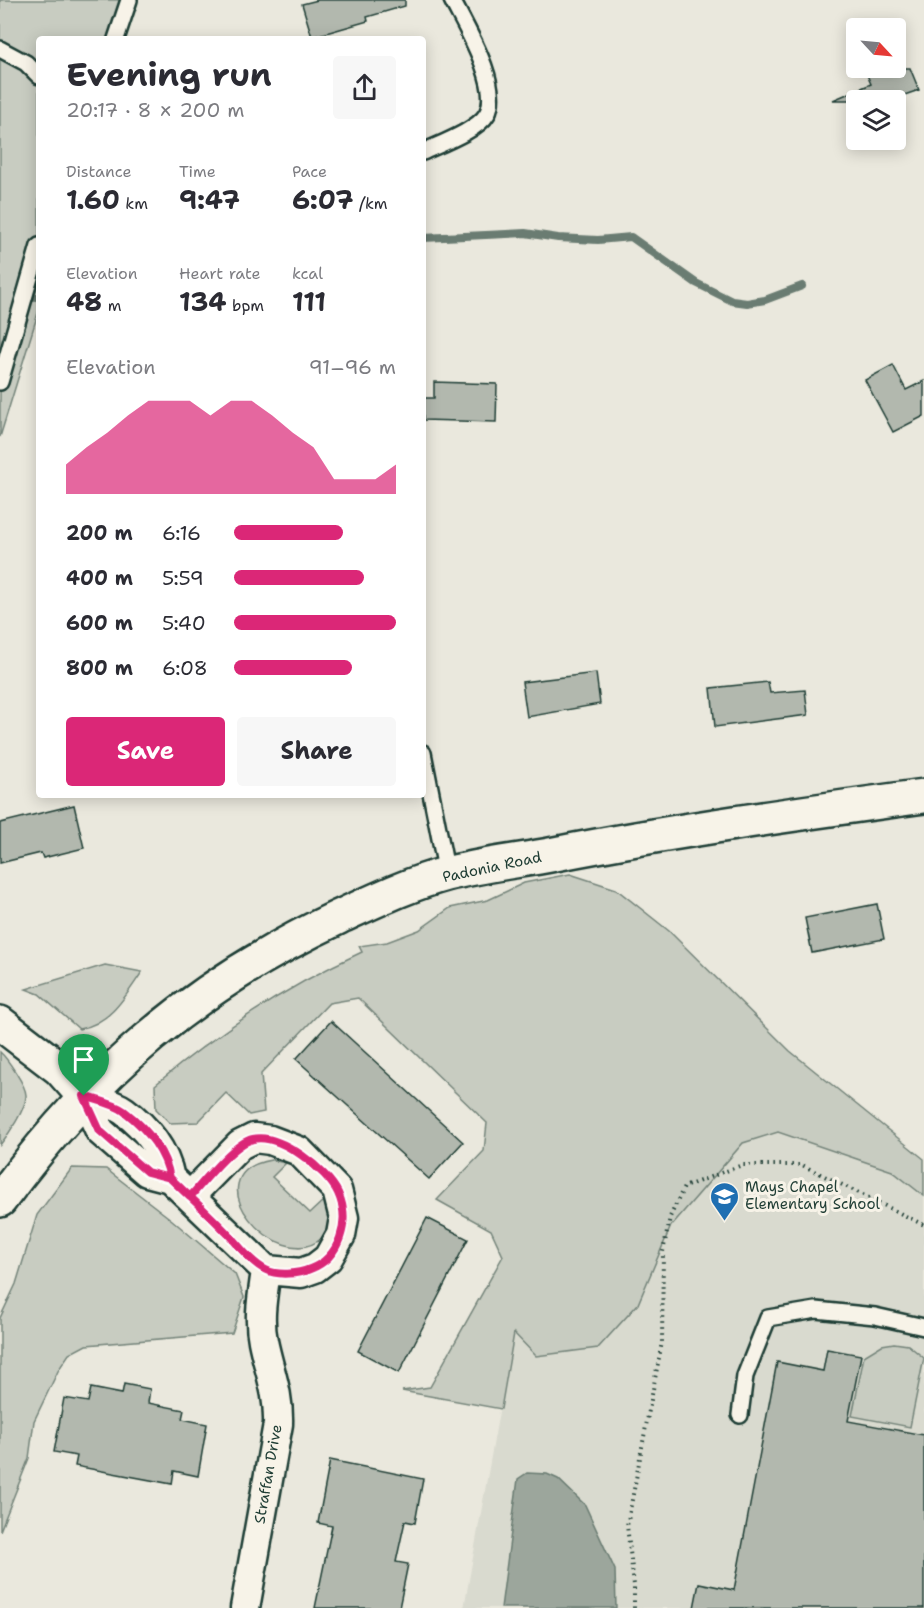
<!DOCTYPE html>
<meta charset="utf-8">
<style>
:root{--surface:#fff;--page:#f7f7f7;--text:#2b2b33;--muted:#7c7c81;--accent:#db2777}
body{margin:0;font-family:"Shantell Sans",sans-serif;background:var(--page);color:var(--text);height:100vh;display:flex;flex-direction:column;font-size:22px;white-space:nowrap}
*{box-sizing:border-box;margin:0}
p{font-size:20px;color:var(--muted)}
.icon{flex:none;width:33px;height:33px;fill:none;stroke:currentColor;stroke-width:2;stroke-linecap:round;stroke-linejoin:round}
.map{position:relative;flex:1;overflow:hidden}
.panel{position:absolute;left:36px;top:36px;width:390px;height:762px;display:flex;flex-direction:column;background:var(--surface);border-radius:6px;box-shadow:0 3px 15px #0003}
.panel>*{flex:none}
.needle{width:39px;rotate:116deg}
.tools{position:absolute;left:846px;top:18px;display:grid;gap:12px}
.tools a{display:grid;place-items:center;width:60px;height:60px;border-radius:6px;background:var(--surface);box-shadow:0 3px 15px #0003;font-size:30px}
.pin{position:absolute;display:grid;place-items:center;width:51px;height:51px;color:#fff;margin:-62px -26px;border-radius:50% 50% 50% 0;rotate:-45deg;box-shadow:0 0 6px #0007}
.pin .icon{rotate:45deg}
.round{display:grid;place-items:center;flex:none;width:63px;height:63px;border-radius:6px;background:var(--page)}
.headline{display:flex;align-items:center;justify-content:space-between;height:102px;padding:0 30px}
h1{font-size:33px;font-weight:700;line-height:45px}
.stats{display:grid;grid-template-columns:repeat(3,1fr);gap:9px;height:102px;padding:6px 30px}
.stats div{display:grid;align-content:center}
.stats b{font-size:26px;font-weight:700}
.stats small{font-size:16px;font-weight:400}
.stats p{font-size:16px}
.chart{height:168px;padding:12px 30px}
.chart p{display:flex;justify-content:space-between}
.chart svg{width:100%;height:108px;margin-top:6px;fill:var(--accent);opacity:.7}
.action{display:flex;gap:12px;margin-top:auto;padding:12px 30px}
.action a{flex:1;height:69px;border-radius:6px;background:var(--accent);color:#fff;font-size:24px;font-weight:700;line-height:69px;text-align:center}
.action a+a{background:var(--page);color:var(--text)}
ul{padding:0 30px;list-style:none;font-size:20px}
li{display:grid;grid-template-columns:96px 72px 1fr;align-items:center;height:45px}
li i{height:15px;border-radius:8px;background:var(--accent)}
.map>svg:first-child{display:block}
.built{fill:#d9dacf}
.green{fill:#c8ccc1;stroke:#74847a;stroke-width:1.5}
.water{fill:#9ca69c;stroke:#6a7c72;stroke-width:1.5}
.lines{fill:none;stroke-linecap:round;stroke-linejoin:round}
.stream{stroke:#6a7c72;stroke-width:8}
.building{fill:#b2b8ae;stroke:#1f3d34;stroke-width:1.5}
.lane-casing{stroke:#1f3d34;stroke-width:20}
.street-casing{stroke:#1f3d34;stroke-width:33}
.secondary-casing{stroke:#1f3d34;stroke-width:38}
.path{stroke:#1f3d34;stroke-width:4;stroke-dasharray:1.5 4.5;stroke-linecap:butt}
.lane{stroke:#f7f3e8;stroke-width:15}
.street{stroke:#f7f3e8;stroke-width:28}
.secondary{stroke:#f7f3e8;stroke-width:33}
.route-casing{stroke:#fff;stroke-width:12}
.route{stroke:#db2777;stroke-width:8}
.labels{text-anchor:middle;dominant-baseline:central;stroke-width:6;stroke-linejoin:round;paint-order:stroke}
.street-label{font-size:15px;fill:#1f3d34;stroke:#f7f3e8}
.poi-label{font-size:15px;fill:#1f3d34;stroke:#f7f3e8;text-anchor:start}
</style>
<div class="map">
<svg width="924" height="1608" viewBox="0 0 924 1608">
<rect width="100%" height="100%" fill="#eae8dd"/>
<filter id="ink" filterUnits="userSpaceOnUse"><feTurbulence type="fractalNoise" baseFrequency=".0167" numOctaves="2"/><feDisplacementMap in="SourceGraphic" scale="12" xChannelSelector="R" yChannelSelector="G"/><feConvolveMatrix kernelMatrix="1 2 1 2 8 2 1 2 1" color-interpolation-filters="sRGB"/></filter>
<g filter="url(#ink)">
<path class="built" d="M483,910L924,1187V1608H464L520,1294Z"/>
<path class="green" d="M0,0H134L122,39H39V310L0,437Z
M570,874L616,889L669,931L790,1051L924,1159V1196L892,1171L778,1132L743,1143L671,1226L638,1304L598,1348L536,1356L514,1333L501,1409L402,1391L430,1387L503,1256L491,1230L437,1200L484,1151L487,1123L358,998L329,1003L261,1074L264,1112L249,1115L226,1093L198,1122L170,1123L156,1109L155,1085C219,1031 285,987 362,952L359,946L387,942L419,930L450,908L488,900L524,883Z
M105,965L142,972C125,997 110,1024 79,1029L39,994L26,989Z
M0,1052C7,1058 27,1087 26,1096C26,1109 8,1135 0,1145Z
M271,1160L286,1163L272,1177L310,1213L324,1200C330,1212 334,1228 322,1238C278,1277 189,1174 271,1160Z
M72,1168L106,1169L172,1220L235,1274L244,1297L232,1333L86,1345L69,1354L59,1369L34,1421L29,1458L0,1531V1318L16,1284L37,1215Z
M894,1343L908,1345L924,1358L910,1427L852,1416L864,1356L882,1345Z"/>
<path class="water" d="M527,1473L547,1474L558,1479L585,1505L615,1570L616,1608H501L518,1479Z"/>
<g class="lines">
<path class="stream" d="M423,238L525,233L558,238L598,240L631,237L696,283L732,301L747,303L765,300L802,286
M36,297H39"/>
</g>
<path class="building" d="M318,0H405V6L367,17L368,21L312,37L302,4Z
M864,68H910L919,90L890,100H833L871,84Z
M893,365L906,390L924,381V416L893,432L865,380Z
M434,382L497,384L496,422L423,420V398H434Z
M596,673L600,704L527,717L522,682Z
M768,682L770,693L805,690L808,715L715,727L711,688Z
M74,805L84,848L43,858L41,853L0,863V823Z
M877,904L884,939L812,953L805,918Z
M331,1021L463,1142L429,1179L296,1059Z
M427,1218L468,1239L399,1373L358,1351Z
M827,1349L861,1355L848,1421L924,1435V1608H694L699,1583L734,1590L777,1362L823,1371Z
M124,1384L150,1389L148,1403L184,1410L182,1419L207,1424L198,1476L174,1471L172,1484L75,1466L77,1456L54,1452L64,1398L88,1402L91,1388L122,1394Z
M330,1460L423,1479L415,1523L405,1521L396,1562L408,1564L399,1608H315L332,1526L318,1523Z"/>
<g class="lines">
<defs>
<path id="lane" d="M116,39L129,0
M0,49L26,63L39,76
M423,152C440,144 478,130 487,114C502,86 465,26 452,0
M0,382L39,246
M423,753L447,874
M740,1415L745,1376L768,1318L816,1310L875,1316L924,1327"/>
<path id="street" d="M84,1096L100,1131L147,1172L170,1178L266,1270L301,1273L315,1268L328,1258L341,1235L344,1218L337,1190L299,1151L270,1140L254,1138L240,1145L190,1196
M84,1096C96,1100 113,1103 124,1111C146,1127 165,1151 170,1178
M245,1608L278,1424C279,1392 269,1371 263,1341C258,1317 263,1294 266,1270"/>
<path id="secondary" d="M0,1023L60,1069L84,1096
M0,1200C94,1072 195,985 339,917C374,901 409,884 446,874C482,865 519,861 555,854C677,830 801,813 924,796"/>
</defs>
<use href="#lane" class="lane-casing"/>
<use href="#street" class="street-casing"/>
<use href="#secondary" class="secondary-casing"/>
<path class="path" d="M634,1608V1585L627,1526L662,1342L663,1252L670,1217L684,1187L742,1165H802L924,1225"/>
<use href="#lane" class="lane"/>
<use href="#street" class="street"/>
<use href="#secondary" class="secondary"/>
</g>
</g>
<g class="lines" filter="url(#ink)">
<defs>
<path id="route" d="M84,1096C96,1100 113,1103 124,1111C146,1128 165,1151 170,1178C189,1196 208,1213 226,1232C238,1244 251,1263 266,1270C278,1276 298,1274 310,1269C340,1258 351,1221 338,1193C327,1170 280,1133 253,1139C234,1143 204,1181 190,1197L170,1178L147,1172L100,1131L84,1096"/>
</defs>
<use href="#route" class="route-casing"/>
<use href="#route" class="route"/>
</g>
<defs>
<symbol id="school-pin" viewBox="-11 -11 22 30"><path d="M0 17L-7.5 6A9.5 9.5 0 1 1 7.5 6Z" fill="#1f6fb2" stroke="#f7f3e8"/><path d="M0-5L7-2L0 1L-7-2ZM-4 1L0 2.5L4 1V4Q0 6-4 4Z" fill="#fff"/></symbol>
</defs>
<g fill-rule="evenodd">
<use href="#school-pin" x="708" y="1180" width="33" height="45"/>
</g>
<g class="labels">
<g class="street-label">
<text transform="translate(492 867) rotate(-12)">Padonia Road</text>
<text transform="translate(268 1474) rotate(-80)">Straffan Drive</text>
</g>
<g class="poi-label">
<text x="745" y="1187">Mays Chapel<tspan x="745" dy="17">Elementary School</tspan></text>
</g>
</g>
</svg>
<div class="tools">
<a><svg class="needle" viewBox="-14 -14 28 28"><path d="M0-13l5 13h-10z" fill="#e53935"/><path d="M0 13l5-13h-10z" fill="#7c7c81"/></svg></a>
<a><svg class="icon" aria-label="layers" viewBox="0 0 24 24"><path d="M12 4l9 5-9 5-9-5zM3 14l9 5 9-5"/></svg></a>
</div>
<div class="pin" style="left:84px;top:1096px;background:#1e9e55"><svg class="icon" aria-label="arrive" viewBox="0 0 24 24"><path d="M6 21V4h12l-3 4 3 4H6"/></svg></div>
<section class="panel">
<div class="headline"><div><h1>Evening run</h1><p>20:17 · 8 × 200 m</p></div><a class="round"><svg class="icon" aria-label="share" viewBox="0 0 24 24"><path d="M12 15V3M7 8l5-5 5 5M5 13v7h14v-7"/></svg></a></div>
<div class="stats">
<div><p>Distance</p><b>1.60<small> km</small></b></div>
<div><p>Time</p><b>9:47</b></div>
<div><p>Pace</p><b>6:07<small> /km</small></b></div>
</div>
<div class="stats">
<div><p>Elevation</p><b>48<small> m</small></b></div>
<div><p>Heart rate</p><b>134<small> bpm</small></b></div>
<div><p>kcal</p><b>111</b></div>
</div>
<div class="chart"><p><span>Elevation</span>91–96 m</p>
<svg viewBox="0 0 160 44" preserveAspectRatio="none"><path d="M0 44V32L10 25L20 19L30 12L40 6L50 6L60 6L70 12L80 6L90 6L100 12L110 19L120 25L130 38L140 38L150 38L160 32V44z"/></svg>
</div>
<ul>
<li><b>200 m</b>6:16<i style="width:67%"></i></li>
<li><b>400 m</b>5:59<i style="width:80%"></i></li>
<li><b>600 m</b>5:40<i style="width:100%"></i></li>
<li><b>800 m</b>6:08<i style="width:73%"></i></li>
</ul>
<div class="action"><a>Save</a><a>Share</a></div>
</section>
</div>
